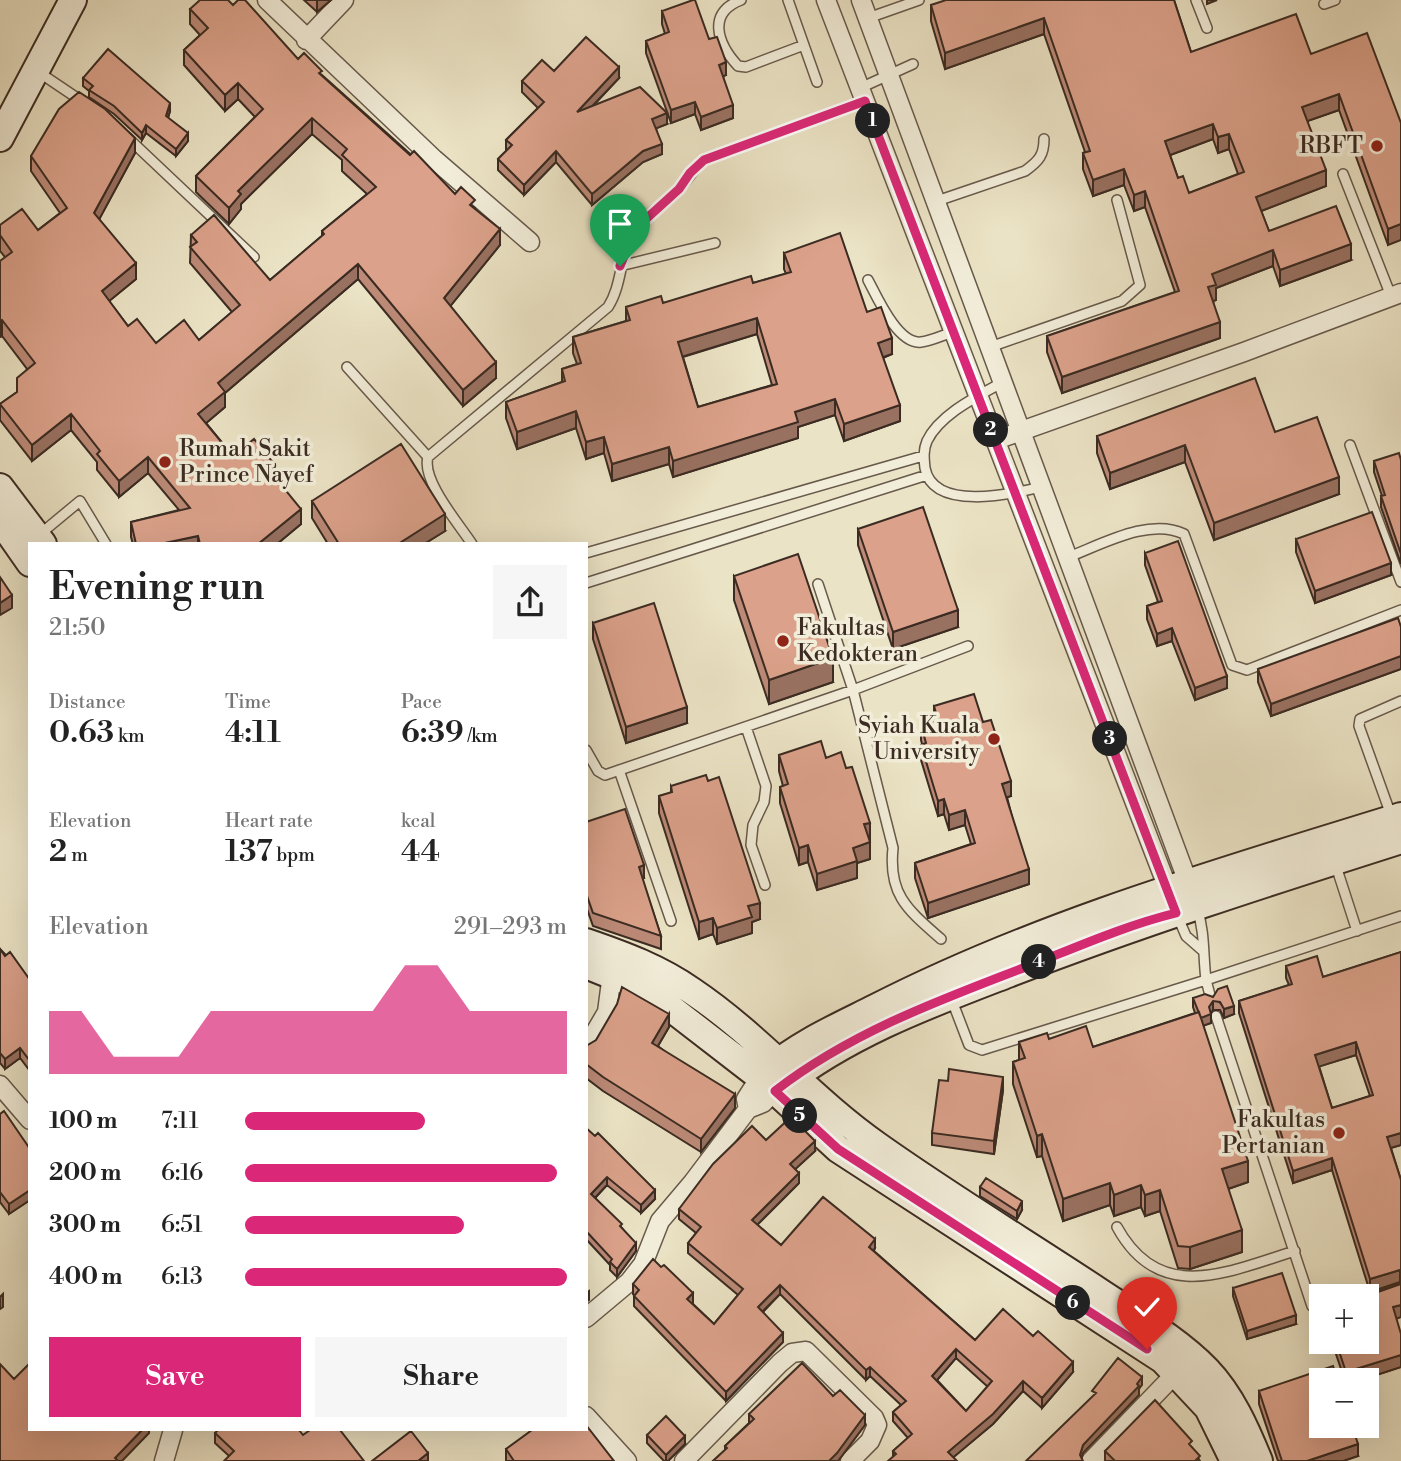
<!DOCTYPE html>
<meta charset="utf-8">
<style>
:root{--surface:#fff;--page:#f6f6f6;--text:#222;--muted:#767676;--accent:#db2777}
body{margin:0;font-family:"Libre Bodoni",serif;background:var(--page);color:var(--text);height:100vh;display:flex;flex-direction:column;font-size:26px;white-space:nowrap}
*{box-sizing:border-box;margin:0}
p{font-size:23px;color:var(--muted)}
.icon{flex:none;width:38px;height:38px;fill:none;stroke:currentColor;stroke-width:2;stroke-linecap:round;stroke-linejoin:round}
.map{position:relative;flex:1;overflow:hidden}
.panel{position:absolute;left:28px;top:542px;width:560px;height:889px;display:flex;flex-direction:column;background:var(--surface);border-radius:0px;box-shadow:0 7px 28px #0002}
.panel>*{flex:none}
.tools{position:absolute;left:1309px;top:1284px;display:grid;gap:14px}
.tools a{display:grid;place-items:center;width:70px;height:70px;border-radius:0px;background:var(--surface);box-shadow:0 7px 28px #0002;font-size:35px}
.pin{position:absolute;display:grid;place-items:center;width:60px;height:60px;color:#fff;margin:-72px -30px;border-radius:50% 50% 50% 0;rotate:-45deg;box-shadow:0 0 7px #0007}
.pin .icon{rotate:45deg}
.km{position:absolute;width:35px;height:35px;margin:-18px;border-radius:50%;background:#222;color:#fff;font-size:19px;line-height:35px;text-align:center}
.round{display:grid;place-items:center;flex:none;width:74px;height:74px;border-radius:0px;background:var(--page)}
.summary{display:flex;align-items:center;justify-content:space-between;height:119px;padding:0 21px}
h1{font-size:38px;font-weight:600;line-height:52px}
.figures{display:grid;grid-template-columns:repeat(3,1fr);gap:10px;height:119px;padding:7px 21px}
.figures div{display:grid;align-content:center}
.figures b{font-size:30px;font-weight:600}
.figures small{font-size:19px;font-weight:400}
.figures p{font-size:19px}
.chart{height:196px;padding:14px 21px}
.chart p{display:flex;justify-content:space-between}
.chart svg{width:100%;height:126px;margin-top:7px;fill:var(--accent);opacity:.7}
.button{display:flex;gap:14px;margin-top:auto;padding:14px 21px}
.button a{flex:1;height:80px;border-radius:0px;background:var(--accent);color:#fff;font-size:28px;font-weight:600;line-height:80px;text-align:center}
.button a+a{background:var(--page);color:var(--text)}
ul{padding:0 21px;list-style:none;font-size:23px}
li{display:grid;grid-template-columns:112px 84px 1fr;align-items:center;height:52px}
li i{height:18px;border-radius:9px;background:var(--accent)}
.map>svg:first-child{display:block}
.lines{fill:none;stroke-linecap:round;stroke-linejoin:round}
.lane-casing{stroke:#67594b;stroke-width:12}
.street-casing{stroke:#67594b;stroke-width:21}
.secondary-casing{stroke:#3b2b22;stroke-width:30}
.lane{stroke:#f2edd9;stroke-width:9}
.street{stroke:#f2edd9;stroke-width:18}
.secondary{stroke:#f2edd9;stroke-width:26}
.wall{fill:#bc8a77;stroke:#3b2b22;stroke-width:2;fill-rule:evenodd}
.shaded-wall{fill:#997161;stroke:#3b2b22;stroke-width:2}
.building{fill:#dba18a;stroke:#3b2b22;stroke-width:2;fill-rule:evenodd}
.route-casing{stroke:#fff;stroke-width:14}
.route{stroke:#db2777;stroke-width:9}
.poi-dot{fill:#8f2418;stroke:#f2edd9;stroke-width:2.5}
.labels{text-anchor:middle;dominant-baseline:central;stroke-width:7;stroke-linejoin:round;paint-order:stroke}
.poi-label{font-size:23px;fill:#3b2b22;stroke:#f2edd9;text-anchor:end}
</style>
<div class="map">
<svg width="1401" height="1461" viewBox="0 0 1401 1461">
<rect width="100%" height="100%" fill="#ebe3c5"/>
<filter id="stains"><feTurbulence type="fractalNoise" baseFrequency=".00286" numOctaves="4"/><feColorMatrix values="0 0 0 0 .2 0 0 0 0 .09 0 0 0 0 .02 0 0 0 .5 -.17"/></filter>
<radialGradient id="worn" r=".72"><stop offset=".6" stop-color="#630" stop-opacity="0"/><stop offset="1" stop-color="#630" stop-opacity=".3"/></radialGradient>
<g class="lines">
<defs>
<path id="lane" d="M741,0C707,13 717,43 738,66L746,67L804,45
M788,0L817,82
M1196,0L1207,28
M1324,4L1335,0
M868,18L919,0
M37,71L83,102
M860,88L913,64
M127,137L254,257
M1343,174L1391,296
M934,202L1025,171C1039,161 1044,155 1044,139
M620,266L715,243
M868,280C877,297 898,345 921,342C931,341 943,335 953,332
M990,347L1122,301L1140,285L1117,200
M347,367L428,457
M1003,382C978,396 940,414 927,441C923,450 924,459 925,468C933,512 1012,494 1041,487
M1350,445L1401,582
M39,535L80,501L106,544
M472,544C459,524 421,480 428,457L608,307C623,284 619,254 635,230C645,213 667,204 679,189C688,179 694,169 704,160L865,101
M586,553L923,456
M1066,558C1101,545 1149,517 1184,534L1232,665L1247,670L1401,610
M586,583L927,475
M818,584L853,690L893,848C888,895 908,910 941,939
M746,727L766,786L764,802L753,825L751,845L765,885
M586,750L598,771L605,775L853,690L968,646
M619,770L671,921
M1391,815L1359,726L1360,719L1401,701
M1335,863L1357,931
M1197,908C1205,932 1203,956 1206,980L1401,916
M1177,915L1186,936L1202,950
M951,998L969,1045L982,1050L1206,980L1211,999
M1216,1016L1312,1306L1321,1313
M1117,1227C1160,1306 1229,1271 1295,1251
M1367,1300L1401,1289"/>
<path id="street" d="M267,0L434,159L530,242
M826,0L1172,899
M861,0L1192,893
M306,40L344,0
M996,440L1244,352L1401,293
M586,1048L607,1012L612,974
M0,1085L30,1120
M748,1109L746,1099L760,1077
M586,1318L629,1282L643,1264L660,1221L693,1182L748,1109L763,1103L775,1091
M586,1416L627,1461
M164,1461L173,1430
M684,1461L780,1363L792,1353L806,1351L874,1418L877,1425L870,1441L850,1461
M1091,1461L1177,1372"/>
<path id="secondary" d="M0,138L73,0
M0,487L43,544
M0,520L30,563
M586,942C624,955 659,968 692,991C759,1036 812,1100 878,1146C950,1197 1026,1243 1100,1292C1136,1316 1177,1339 1207,1370C1231,1395 1246,1429 1259,1461
M586,965L633,984L668,1006L760,1077L838,1149L1163,1360L1208,1408L1234,1461
M766,1072C798,1044 837,1027 875,1008C1041,923 1224,871 1401,816
M781,1087C848,1034 930,1004 1008,974C1138,924 1269,882 1401,840"/>
</defs>
<use href="#lane" class="lane-casing"/>
<use href="#street" class="street-casing"/>
<use href="#secondary" class="secondary-casing"/>
<use href="#lane" class="lane"/>
<use href="#street" class="street"/>
<use href="#secondary" class="secondary"/>
</g>
<path class="wall" d="M304,0H331L317,12Z
M1174,0L1191,52L1311,54L1401,123L1388,245L1339,110L1307,121L1326,186L1261,211L1269,231L1351,260L1280,286L1273,266L1216,288V300L1213,301L1220,338L1062,393L1047,352V336L1175,292L1145,207L1134,211L1124,185L1093,196L1083,169V153L1085,152L1044,34L945,69L931,21V5ZM1213,139L1218,153L1229,149L1238,174L1189,193L1178,178L1170,155Z
M233,5L298,59L322,75L455,194L475,208L500,245L450,306L496,378L463,406L358,279L225,393V407L206,423L233,456L275,477L301,524L277,544H133L131,537V522L179,510L148,473L119,497L97,470V462L71,430L32,461L0,420V404L17,392L27,369L2,336L0,337L5,257L0,251V225L38,230L60,213L31,171V156L135,153L99,219L136,279L109,301L128,326L156,343L199,340L232,312L190,263L191,235L270,280L322,236V231L367,194L342,171V160L312,134L241,204V209L229,224L196,192V176L255,117L238,99L225,111L184,65V50L200,35L190,24V9Z
M662,11L709,39L726,75L723,76L733,118L701,130L695,114L671,123L646,53V41L665,34L662,24Z
M554,71L619,78L593,106L667,124L656,128L662,154L643,162L592,205L556,162L524,195L498,170V159L506,151V140L538,108L522,92V81Z
M83,78L170,111L168,118L188,141L176,156L146,133L142,140L114,114L89,97V91L83,86Z
M784,253L867,312L892,354L883,358L900,421L844,441L835,415L798,427V438L673,477L669,464L612,481L604,453L586,459L576,428L517,449L506,418V402L562,382V369L577,364L573,353V337L626,321V307L663,303L753,283L786,274L784,269ZM757,334L772,385L698,407L683,357Z
M1275,432L1339,494L1214,540L1185,462L1110,489L1097,453V436Z
M1401,460V564L1381,507V496H1382L1374,472V461Z
M312,501L445,531L424,544H328L312,518Z
M858,529L958,627L893,649L858,545Z
M1296,539L1391,575L1315,603L1296,552Z
M1145,553L1227,688L1195,700L1172,641L1157,646L1147,619V606L1158,602L1145,565Z
M734,576L833,682L769,704L734,600Z
M593,623L687,723L626,743L593,639Z
M1401,627V669L1271,716L1258,682V669Z
M934,706L983,722L1011,796L1007,797L1029,884L928,918L915,878V863L971,844L965,825L949,830L944,814L938,816L921,760V745L922,744L921,740V725L934,721Z
M779,755L826,758L870,839V859L857,863V878L817,890L808,862L799,865L780,803V787L783,786L779,771Z
M671,786L760,919L752,922V933L717,944L713,934L699,939L659,813V796L671,793Z
M586,822L644,878L642,879L661,936V949L593,926L586,906Z
M0,949L30,980V1071L20,1058L5,1069L0,1063Z
M1401,952V1145L1391,1148L1401,1180V1283L1400,1282L1370,1292L1332,1170L1293,1183L1239,1013V1001L1289,985L1286,978V966L1323,977ZM1356,1055L1370,1096L1332,1108L1319,1066Z
M1213,997L1234,1014L1224,1018L1220,1010H1213L1211,1013V1023L1203,1025L1248,1182L1228,1189L1242,1252L1190,1269L1178,1268L1160,1211L1145,1216L1141,1207L1114,1216L1110,1205L1063,1221L1042,1156L1037,1157L1013,1084V1062L1019,1060V1042L1049,1039L1093,1047L1195,1013L1193,1007V998Z
M669,1027L658,1046L735,1108L701,1152L603,1091L586,1078V1046Z
M948,1081L1003,1090L994,1154L932,1145V1133Z
M0,1114L30,1149V1200L9,1214L0,1202Z
M586,1128L655,1199L641,1213L607,1185L595,1198L622,1228L636,1251L617,1277L610,1270V1265L586,1239Z
M766,1140L815,1151L795,1169L799,1183L757,1225L781,1245L875,1248L874,1251L975,1340L1073,1372L1042,1408L1023,1391L993,1424L953,1457H893V1451L908,1438L893,1421V1412L901,1405L870,1376L866,1380L780,1294L763,1312L783,1342L726,1401L634,1306V1295L633,1294V1284L693,1303H692L714,1324L738,1295L688,1253V1243L696,1233L679,1219V1209ZM956,1358L988,1387L966,1411L937,1380Z
M980,1187L1022,1210L1017,1219L980,1196Z
M1401,1284V1317L1396,1318L1401,1367L1358,1381H1345L1332,1342H1367L1375,1305V1293Z
M1233,1288L1296,1324L1247,1339L1233,1296Z
M1259,1391L1358,1456L1343,1461H1278L1259,1404Z
M833,1396L865,1425L838,1461H713L725,1450V1446L749,1423V1414Z
M215,1433L303,1435L229,1456L215,1443Z
M647,1435L685,1444L668,1461H664L647,1443Z
M1192,1448L1200,1461H1105V1451Z
M506,1449L614,1461H506Z"/>
<path class="shaded-wall" d="M317,0H331L317,12Z
M1207,0H1217L1207,4Z
M1044,18V34L945,69V53Z
M726,62V75L719,78V65Z
M619,67V78L577,122V112Z
M238,83V99L225,111V95Z
M1339,94V110L1302,123V107Z
M695,102V114L671,123V110Z
M170,103V111L166,124V116Z
M733,105V118L701,130V117Z
M667,113V124L652,130V119Z
M312,118V134L241,204V209L229,224V208L238,191Z
M1213,124V139L1165,157V141Z
M146,125V133L142,140V133Z
M188,133V141L176,156V149Z
M1229,134V149L1218,153V137Z
M135,138V153L94,229V213Z
M662,144V154L643,162L592,205V194L643,151Z
M556,151V162L524,195V185Z
M1124,169V185L1093,196V180Z
M1326,170V186L1256,213V197Z
M1145,191V207L1134,211V195Z
M1401,224V240L1388,245V229Z
M500,229V245L444,314V298Z
M1351,244V260L1280,286V270Z
M1273,250V266L1216,288V300L1208,303V287L1212,274Z
M136,263V279L102,307V291Z
M358,264V279L225,393V407L198,430V414L218,383Z
M757,318V334L678,358V342Z
M2,320V336L0,337V322Z
M1220,322V338L1062,393V377Z
M892,338V354L878,359V343Z
M496,362V378L463,406V390Z
M835,399V415L798,427V438L673,477V461L795,412Z
M900,405V421L844,441V424Z
M576,411V428L517,449V432Z
M71,414V430L32,461V445Z
M604,437V453L586,459V442Z
M1185,445V462L1110,489V473Z
M669,447V464L612,481V464Z
M148,457V473L119,497V481Z
M275,465V481L269,470Z
M1339,477V494L1214,540V523Z
M301,509V524L277,544H258Z
M445,514V531L424,544H398Z
M198,536V544H160Z
M1391,563V575L1315,603V591Z
M12,595V608L0,615V603Z
M958,610V627L893,649V632Z
M1172,628V641L1157,646V634Z
M1401,656V669L1271,716V704Z
M833,658V682L769,704V680Z
M1227,676V688L1195,700V688Z
M687,707V723L626,743V727Z
M1011,781V796L1002,799V784Z
M944,799V814L938,816V801Z
M965,810V825L949,830V815Z
M870,823V839L864,841V824Z
M870,842V859L857,863V878L817,890V874L853,848Z
M808,845V862L799,865V848Z
M644,865V878L639,880V867Z
M1029,869V884L928,918V903Z
M760,903V919L752,922V933L717,944V928L748,906Z
M713,918V934L699,939V922Z
M1213,1001V1010L1210,1015L1211,1014V1023L1200,1027V1018Z
M1234,1006V1014L1224,1018V1009Z
M669,1014V1027L652,1056V1043Z
M1356,1042V1055L1315,1068V1055Z
M20,1048V1058L5,1069V1059Z
M1003,1077V1090L994,1154V1141Z
M735,1094V1108L701,1152V1139Z
M1401,1133V1145L1387,1149V1137Z
M1042,1134V1156L1037,1157V1136Z
M815,1141V1151L790,1174V1164Z
M1332,1158V1170L1293,1183V1171Z
M1248,1161V1182L1222,1191V1169Z
M799,1173V1183L752,1230V1220Z
M607,1177V1185L591,1202V1194Z
M1110,1183V1205L1063,1221V1199Z
M1141,1185V1207L1114,1216V1195Z
M30,1190V1200L9,1214V1204Z
M655,1190V1199L641,1213V1205Z
M1160,1190V1211L1145,1216V1195Z
M1022,1201V1210L1017,1219V1211Z
M1242,1230V1252L1190,1269V1247Z
M875,1239V1248L869,1257V1247Z
M636,1243V1251L617,1277V1269Z
M1400,1270V1282L1370,1292V1279Z
M780,1285V1294L758,1316V1307Z
M589,1291V1300L586,1302V1293Z
M693,1293V1303L687,1308V1299Z
M3,1294V1307L0,1309V1297Z
M1401,1305V1317L1393,1320V1307Z
M1296,1315V1324L1247,1339V1331Z
M783,1333V1342L726,1401V1392Z
M956,1349V1358L932,1386V1376Z
M1401,1355V1367L1358,1381H1346V1372Z
M1073,1362V1372L1042,1408V1398Z
M870,1367V1376L866,1380V1370Z
M1142,1377V1385L1139,1389V1395L1083,1453L1081,1461L1080,1455L1083,1445Z
M1023,1381V1391L993,1424L949,1461L948,1452Z
M865,1415V1425L838,1461H829Z
M142,1430H149V1433L122,1461H115V1458Z
M685,1436V1444L668,1461H666V1455Z
M1358,1444V1456L1343,1461H1307Z
M428,1453V1461H418Z"/>
<path class="building" d="M200,0H228L233,5L238,0H245L298,59L304,53L322,71L319,73L410,155L414,151L455,194L461,187L475,200L470,205L500,229L444,298L496,362L463,390L358,264L218,383L225,392L198,414L233,456L254,439L275,465L269,470L301,509L258,544H200L198,536L160,544H136L131,522L190,508L148,457L119,481L97,454L100,451L71,414L32,445L0,404L17,392V378L35,363L2,320L0,322V261L12,252L0,235V225L22,209L38,230L67,208L31,156L59,109L79,92L105,109L135,138L94,213L136,263L102,291L128,326L137,319L156,343L184,320L199,340L240,305L190,247L197,242L191,235L214,215L270,280L324,234L322,231L376,187L342,155L347,149L312,118L238,191L241,194L229,208L196,176L263,109L238,83L225,95L184,50L208,28L190,9Z
M693,0H695L709,39L717,37L726,62L719,65L733,105L701,117L695,102L671,110L646,41L669,32L662,11Z
M946,0H1174L1191,52L1296,14L1311,54L1367,33L1401,123V224L1388,229L1339,94L1302,107L1326,170L1256,197L1269,231L1336,206L1351,244L1280,270L1273,250L1212,274L1216,285L1208,287L1220,322L1062,377L1047,336L1179,291L1145,191L1134,195L1124,169L1093,180L1083,153L1090,151L1044,18L945,53L931,5ZM1213,124L1218,137L1229,134L1244,172L1189,193L1183,176L1178,178L1165,141Z
M586,37L619,67L577,112L640,87L667,113L652,119L662,144L643,151L592,194L556,151L524,185L498,159L512,145L506,140L544,102L522,81L542,60L554,71Z
M108,49L170,103L166,116L188,133L176,149L146,125L142,133L114,106L89,90L93,86L83,78Z
M840,233L867,312L881,307L892,338L878,343L900,405L844,424L835,399L795,412L798,422L673,461L669,447L612,464L604,437L586,442L576,411L517,432L506,402L565,381L562,369L581,363L573,337L630,320L626,307L661,296L663,303L751,276L753,283L791,272L784,253ZM757,318L777,384L698,407L678,342Z
M1255,378L1275,432L1317,417L1339,477L1214,523L1185,445L1110,473L1097,436Z
M401,444L445,514L398,544H339L312,501Z
M1399,453L1401,460V554L1381,496L1385,495L1374,461Z
M923,507L958,610L893,632L858,529Z
M1372,512L1391,563L1315,591L1296,539Z
M1178,541L1227,676L1195,688L1172,628L1157,634L1147,606L1162,601L1145,553Z
M798,554L833,658L769,680L734,576Z
M0,577L12,595L0,603Z
M654,603L687,707L626,727L593,623Z
M1398,618L1401,627V656L1271,704L1258,669Z
M974,694L983,722L991,720L1011,781L1002,784L1029,869L928,903L915,863L975,843L965,810L949,815L944,799L938,801L921,745L926,743L921,725L938,720L934,706Z
M821,741L826,758L841,752L846,768L852,767L870,823L864,824L870,842L853,848L857,861L817,874L808,845L799,848L780,787L788,784L779,755Z
M706,775L708,781L719,777L760,903L748,906L752,917L717,928L713,918L699,922L659,796L672,792L671,786Z
M625,809L644,865L639,867L661,936L593,913L586,893V822Z
M0,949L5,956L10,952L30,980V1061L20,1048L5,1059L0,1053Z
M1401,952V1133L1387,1137L1401,1180V1271L1400,1270L1370,1279L1332,1158L1293,1171L1239,1001L1292,984L1286,966L1317,956L1323,977ZM1356,1042L1373,1095L1332,1108L1315,1055Z
M1227,986L1234,1006L1224,1009L1220,1002L1213,1001L1209,1007L1211,1014L1201,1018L1193,998L1205,994L1213,997L1218,989Z
M622,987L669,1014L652,1043L735,1094L701,1139L603,1077L586,1064V1046L596,1040L617,1004Z
M1199,1012L1248,1161L1222,1169L1242,1230L1190,1247L1178,1246L1160,1190L1145,1195L1141,1185L1114,1195L1110,1183L1063,1199L1042,1134L1037,1136L1013,1062L1025,1058L1019,1042L1047,1033L1049,1039L1086,1026L1093,1047Z
M949,1069L1003,1077L994,1141L932,1133L939,1080L948,1081Z
M4,1111L30,1149V1190L9,1204L0,1192V1114Z
M791,1117L815,1141L790,1164L799,1173L752,1220L781,1245L823,1197L875,1239L869,1247L975,1340L1003,1309L1033,1336L1038,1331L1073,1362L1042,1398L1023,1381L993,1414L948,1452L957,1461H888L896,1454L893,1451L912,1434L893,1412L906,1401L870,1367L866,1370L780,1285L758,1307L783,1333L726,1392L634,1296L639,1290L633,1284L653,1259L661,1267L664,1265L693,1293L687,1299L714,1324L743,1289L688,1243L701,1227L679,1209L713,1164L752,1126L766,1140ZM956,1349L992,1381L966,1411L932,1376Z
M586,1128L595,1136L598,1133L655,1190L641,1205L607,1177L591,1194L622,1224L620,1226L636,1243L617,1269L610,1262L612,1259L586,1231Z
M986,1178L1022,1201L1017,1211L980,1187Z
M1282,1273L1296,1315L1247,1331L1233,1288Z
M1401,1284V1305L1393,1307L1401,1334V1355L1346,1372L1336,1342H1367V1308L1378,1304L1375,1293Z
M1118,1358L1142,1377L1137,1384L1139,1386L1083,1445L1080,1455L1083,1461H1026L1096,1393L1092,1391Z
M30,1363V1430H142L115,1458L118,1461H0V1364L14,1379Z
M802,1363L833,1396L840,1390L865,1415L837,1453L829,1461H713L727,1448L725,1446L754,1419L749,1414Z
M1333,1366L1338,1381H1321V1426H1352L1358,1444L1307,1461H1282L1259,1391Z
M1155,1400L1192,1441L1189,1444L1200,1456L1195,1461H1115L1105,1451Z
M666,1416L685,1436L666,1455L647,1435Z
M586,1425L614,1461H514L506,1449L532,1430H586Z
M218,1430H299L303,1435L310,1430H340L364,1461H224L234,1451L215,1433Z
M411,1431L428,1453L418,1461H372Z"/>
<g class="lines">
<defs>
<path id="route" d="M620,266L635,229L679,189L690,173L704,160L865,101L1176,913C1127,925 1079,946 1031,965C942,999 851,1032 775,1091L838,1149L1147,1349"/>
</defs>
<use href="#route" class="route-casing"/>
<use href="#route" class="route"/>
</g>
<g class="poi-dot">
<circle cx="1377" cy="146" r="7"/>
<circle cx="165" cy="462" r="7"/>
<circle cx="783" cy="641" r="7"/>
<circle cx="994" cy="739" r="7"/>
<circle cx="1339" cy="1133" r="7"/>
</g>
<g class="labels">
<g class="poi-label">
<text x="1363" y="146">RBFT</text>
<text x="179" y="449" text-anchor="start">Rumah Sakit<tspan x="179" dy="26">Prince Nayef</tspan></text>
<text x="797" y="628" text-anchor="start">Fakultas<tspan x="797" dy="26">Kedokteran</tspan></text>
<text x="980" y="726">Syiah Kuala<tspan x="980" dy="26">University</tspan></text>
<text x="1325" y="1120">Fakultas<tspan x="1325" dy="26">Pertanian</tspan></text>
</g>
</g>
<rect width="100%" height="100%" filter="url(#stains)"/>
<rect width="100%" height="100%" fill="url(#worn)"/>
</svg>
<div class="tools">
<a>+</a>
<a>−</a>
</div>
<div class="pin" style="left:620px;top:266px;background:#1e9e55"><svg class="icon" aria-label="arrive" viewBox="0 0 24 24"><path d="M6 21V4h12l-3 4 3 4H6"/></svg></div>
<div class="pin" style="left:1147px;top:1349px;background:#d93025"><svg class="icon" aria-label="check" viewBox="0 0 24 24"><path d="M5 12l5 5 9-10"/></svg></div>
<b class="km" style="left:873px;top:121px">1</b>
<b class="km" style="left:991px;top:430px">2</b>
<b class="km" style="left:1110px;top:739px">3</b>
<b class="km" style="left:1039px;top:962px">4</b>
<b class="km" style="left:800px;top:1116px">5</b>
<b class="km" style="left:1073px;top:1303px">6</b>
<section class="panel">
<div class="summary"><div><h1>Evening run</h1><p>21:50</p></div><a class="round"><svg class="icon" aria-label="share" viewBox="0 0 24 24"><path d="M12 15V3M7 8l5-5 5 5M5 13v7h14v-7"/></svg></a></div>
<div class="figures">
<div><p>Distance</p><b>0.63<small> km</small></b></div>
<div><p>Time</p><b>4:11</b></div>
<div><p>Pace</p><b>6:39<small> /km</small></b></div>
</div>
<div class="figures">
<div><p>Elevation</p><b>2<small> m</small></b></div>
<div><p>Heart rate</p><b>137<small> bpm</small></b></div>
<div><p>kcal</p><b>44</b></div>
</div>
<div class="chart"><p><span>Elevation</span>291–293 m</p>
<svg viewBox="0 0 160 44" preserveAspectRatio="none"><path d="M0 44V22L10 22L20 38L30 38L40 38L50 22L60 22L70 22L80 22L90 22L100 22L110 6L120 6L130 22L140 22L150 22L160 22V44z"/></svg>
</div>
<ul>
<li><b>100 m</b>7:11<i style="width:56%"></i></li>
<li><b>200 m</b>6:16<i style="width:97%"></i></li>
<li><b>300 m</b>6:51<i style="width:68%"></i></li>
<li><b>400 m</b>6:13<i style="width:100%"></i></li>
</ul>
<div class="button"><a>Save</a><a>Share</a></div>
</section>
</div>
